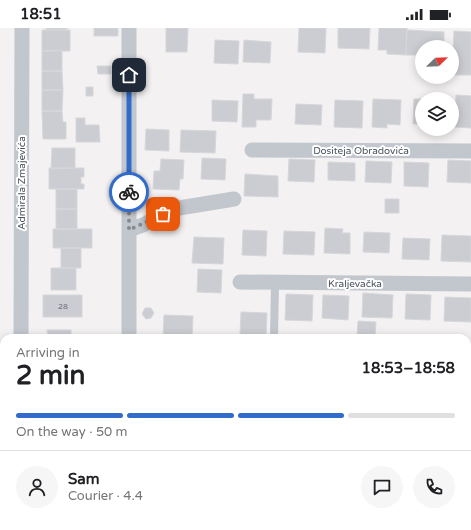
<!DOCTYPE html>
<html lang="en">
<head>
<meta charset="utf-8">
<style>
  body { margin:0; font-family:"Varela Round",sans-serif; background:#f6f6f6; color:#202124; height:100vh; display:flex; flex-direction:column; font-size:15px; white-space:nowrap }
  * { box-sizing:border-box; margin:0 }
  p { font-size:13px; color:#757577 }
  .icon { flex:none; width:22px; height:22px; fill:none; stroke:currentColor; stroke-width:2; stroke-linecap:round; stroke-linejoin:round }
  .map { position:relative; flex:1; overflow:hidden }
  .sheet { position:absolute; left:0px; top:306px; width:471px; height:196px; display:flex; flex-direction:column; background:#fff; border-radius:12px 12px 0 0; box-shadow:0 2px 10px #0003 }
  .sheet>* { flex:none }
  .needle { width:26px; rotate:67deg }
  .buttons { position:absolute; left:415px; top:12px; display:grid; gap:8px }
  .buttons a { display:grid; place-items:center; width:44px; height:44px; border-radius:50%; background:#fff; box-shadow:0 2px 10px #0003; font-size:20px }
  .pin { position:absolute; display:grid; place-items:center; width:34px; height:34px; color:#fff; margin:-17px; border-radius:8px; box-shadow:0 2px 6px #0006 }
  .courier { position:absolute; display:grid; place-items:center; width:40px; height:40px; margin:-20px; border:3px solid #316ccd; border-radius:50%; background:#fff; color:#222; box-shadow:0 1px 5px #0007 }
  .headline em { font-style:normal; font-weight:700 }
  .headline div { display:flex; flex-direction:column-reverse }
  .headline { display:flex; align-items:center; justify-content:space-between; height:68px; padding:0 16px }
  h1 { font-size:26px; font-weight:700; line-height:30px }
  .bar { display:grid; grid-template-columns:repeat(4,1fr); gap:6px 4px; align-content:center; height:48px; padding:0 16px }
  .bar i { height:5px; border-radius:3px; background:#e0e0e0 }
  .bar .current { background:#316ccd }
  .bar p { grid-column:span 4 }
  .line { display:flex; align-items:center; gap:10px; padding:0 16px; border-top:1px solid #e0e0e0 }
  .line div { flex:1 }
  .round { display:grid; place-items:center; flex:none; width:42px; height:42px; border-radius:21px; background:#f6f6f6 }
  .status { display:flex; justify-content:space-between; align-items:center; height:28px; padding:0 20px; background:#fff; direction:ltr }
  .status svg { height:11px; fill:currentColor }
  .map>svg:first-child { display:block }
</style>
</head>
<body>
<div class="status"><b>18:51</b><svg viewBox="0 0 49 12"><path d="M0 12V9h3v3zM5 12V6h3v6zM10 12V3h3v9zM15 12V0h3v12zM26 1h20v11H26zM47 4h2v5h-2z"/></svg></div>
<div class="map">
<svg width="471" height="502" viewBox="0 0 471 502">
  <rect width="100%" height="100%" fill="#f3f1f1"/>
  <!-- education -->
  <path fill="#e4e2e2" d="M0,406H4V498H122V502H0Z
    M467,456H471V502H242L238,498H467Z"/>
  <!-- green -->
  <path fill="#c5ead6" d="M40,498H90V502H40Z"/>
  <!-- building -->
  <path fill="#cbcdd2" stroke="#d5d7db" d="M46,0H67V2H46Z
    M94,0H118V8H94Z
    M166,0H188L187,24H166Z
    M299,0H326L325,25L298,24Z
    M338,0H370L369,21L338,20Z
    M379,0H407L406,27L387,26V22H378Z
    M42,2H70V23H42Z
    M407,2L444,4V18L422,19V27H406Z
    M454,3L471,4V47H452Z
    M215,12L239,13L238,36L214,35Z
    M244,12L271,14L270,35L243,34Z
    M62,22V43H42V23Z
    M97,38H111V46H98Z
    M42,43H62L63,62H42Z
    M86,59H93V68H86Z
    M42,62H63L62,83H42Z
    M243,66H254V71H272L271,92H256V99H242Z
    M456,67L471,68V100L455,99Z
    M373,71L401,72L400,97L387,96V100L372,99Z
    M414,71H422V96H413Z
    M212,72L238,73L237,94L212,93Z
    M335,72L363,73L362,100L334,99Z
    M296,76L322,77L321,97L295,96Z
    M42,83H62L63,94H66V111H43Z
    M76,90H85V97H99L100,114H76Z
    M146,101L169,102V123L145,122Z
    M181,102L216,103L215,125L180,124Z
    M52,120H75V140L51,141Z
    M202,130L226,131L225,152L201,151Z
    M161,131L184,132L183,151H180L179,162L153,161L154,143H160Z
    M289,131L315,132L314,154L288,153Z
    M448,132L471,133V155L447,154Z
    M366,133L392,134L391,155L365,154Z
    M328,134L355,135V153L328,152Z
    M404,134L429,135L428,159L404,158Z
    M49,140H84V149H81V156H84V161H49Z
    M245,146L278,148V169L244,168Z
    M56,161H77V181H56Z
    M385,171H399V185H385Z
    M56,181H77V201H56Z
    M325,200L343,201L342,205H350V226L324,225Z
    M53,201H92V220H53Z
    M243,202L267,203L266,228L242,227Z
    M284,203L315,204L314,227L283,226Z
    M364,204L390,205L389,225L363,224Z
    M442,207L471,208V234L441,233Z
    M194,209L224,210L223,236L192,235Z
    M403,210L430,211L429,232L402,231Z
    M61,220H81V240H61Z
    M51,240H76V262H51Z
    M198,241L222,242L221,265L197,264Z
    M363,265L393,267L392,290L362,289Z
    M286,266L313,267L312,293L285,292Z
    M406,266L431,267L430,292L405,291Z
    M43,267H82V289H43Z
    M323,267L349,268L348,292L322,290Z
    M445,269L471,270V294L444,293Z
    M145,280H151L154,285L151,290L146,291L142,286Z
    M241,284L267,285L266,308L240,307Z
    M164,287L193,288L192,310H163Z
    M358,293L376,294L375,310H357Z
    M47,302H71V310H48Z
    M0,457H4V498H11V502H0Z
    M150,498H183V502H150Z"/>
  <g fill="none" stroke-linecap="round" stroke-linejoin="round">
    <!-- lane -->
    <path stroke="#c1c7cd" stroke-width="8" d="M274,310L275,255"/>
    <!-- street -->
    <path stroke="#c1c7cd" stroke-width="15" d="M129,0V310
      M252,122L471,123
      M129,202L143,197L173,181L234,171
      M240,254L471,256
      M21,310L22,0
      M0,393H4
      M467,394H471
      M131,502V498"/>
  </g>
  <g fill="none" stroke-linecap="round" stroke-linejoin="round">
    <!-- done -->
    <path stroke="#868a90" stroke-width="4" stroke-dasharray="0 7.2" d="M129,164V202L163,186"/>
    <!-- route -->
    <path stroke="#316ccd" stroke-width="5" d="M129,47V164"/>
  </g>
  <g text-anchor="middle" stroke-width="4" stroke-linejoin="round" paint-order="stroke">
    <!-- number labels -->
    <g font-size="8" fill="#6b727a">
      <text x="63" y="281">28</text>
    </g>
    <!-- street labels -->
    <g font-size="10" fill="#4b535c" stroke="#fff">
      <text x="361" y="126">Dositeja Obradovića</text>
      <text transform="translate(21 155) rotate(-90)" y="4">Admirala Zmajevića</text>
      <text x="355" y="259">Kraljevačka</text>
    </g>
  </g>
</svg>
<div class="buttons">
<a><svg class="needle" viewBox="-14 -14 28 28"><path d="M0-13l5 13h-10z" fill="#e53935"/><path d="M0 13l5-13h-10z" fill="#757577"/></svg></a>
<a><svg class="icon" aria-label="layers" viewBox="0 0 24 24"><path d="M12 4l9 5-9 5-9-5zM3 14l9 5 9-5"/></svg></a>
</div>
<div class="pin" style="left:163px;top:186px;background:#ea580c"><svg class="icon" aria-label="bag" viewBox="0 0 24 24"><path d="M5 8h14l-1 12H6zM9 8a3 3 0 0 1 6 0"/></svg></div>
<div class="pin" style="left:129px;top:47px;background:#1f2937"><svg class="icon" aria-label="home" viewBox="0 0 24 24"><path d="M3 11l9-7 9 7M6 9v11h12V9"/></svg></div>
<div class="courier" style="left:129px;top:164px"><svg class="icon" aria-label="bike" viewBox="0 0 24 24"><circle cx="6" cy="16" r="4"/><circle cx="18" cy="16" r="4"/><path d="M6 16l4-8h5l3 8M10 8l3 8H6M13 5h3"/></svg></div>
<section class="sheet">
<div class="headline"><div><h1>2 min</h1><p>Arriving in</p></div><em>18:53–18:58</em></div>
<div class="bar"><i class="current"></i><i class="current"></i><i class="current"></i><i></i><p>On the way · 50 m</p></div>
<div class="line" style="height:72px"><a class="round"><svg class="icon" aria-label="person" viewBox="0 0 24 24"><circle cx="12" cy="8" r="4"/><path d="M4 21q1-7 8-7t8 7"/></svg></a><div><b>Sam</b><p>Courier · 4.4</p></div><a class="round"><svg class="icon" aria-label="chat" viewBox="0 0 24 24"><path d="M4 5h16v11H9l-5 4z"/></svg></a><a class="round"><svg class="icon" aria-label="phone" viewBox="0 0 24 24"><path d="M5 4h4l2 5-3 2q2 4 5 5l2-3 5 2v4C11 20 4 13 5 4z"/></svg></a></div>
</section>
</div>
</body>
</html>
